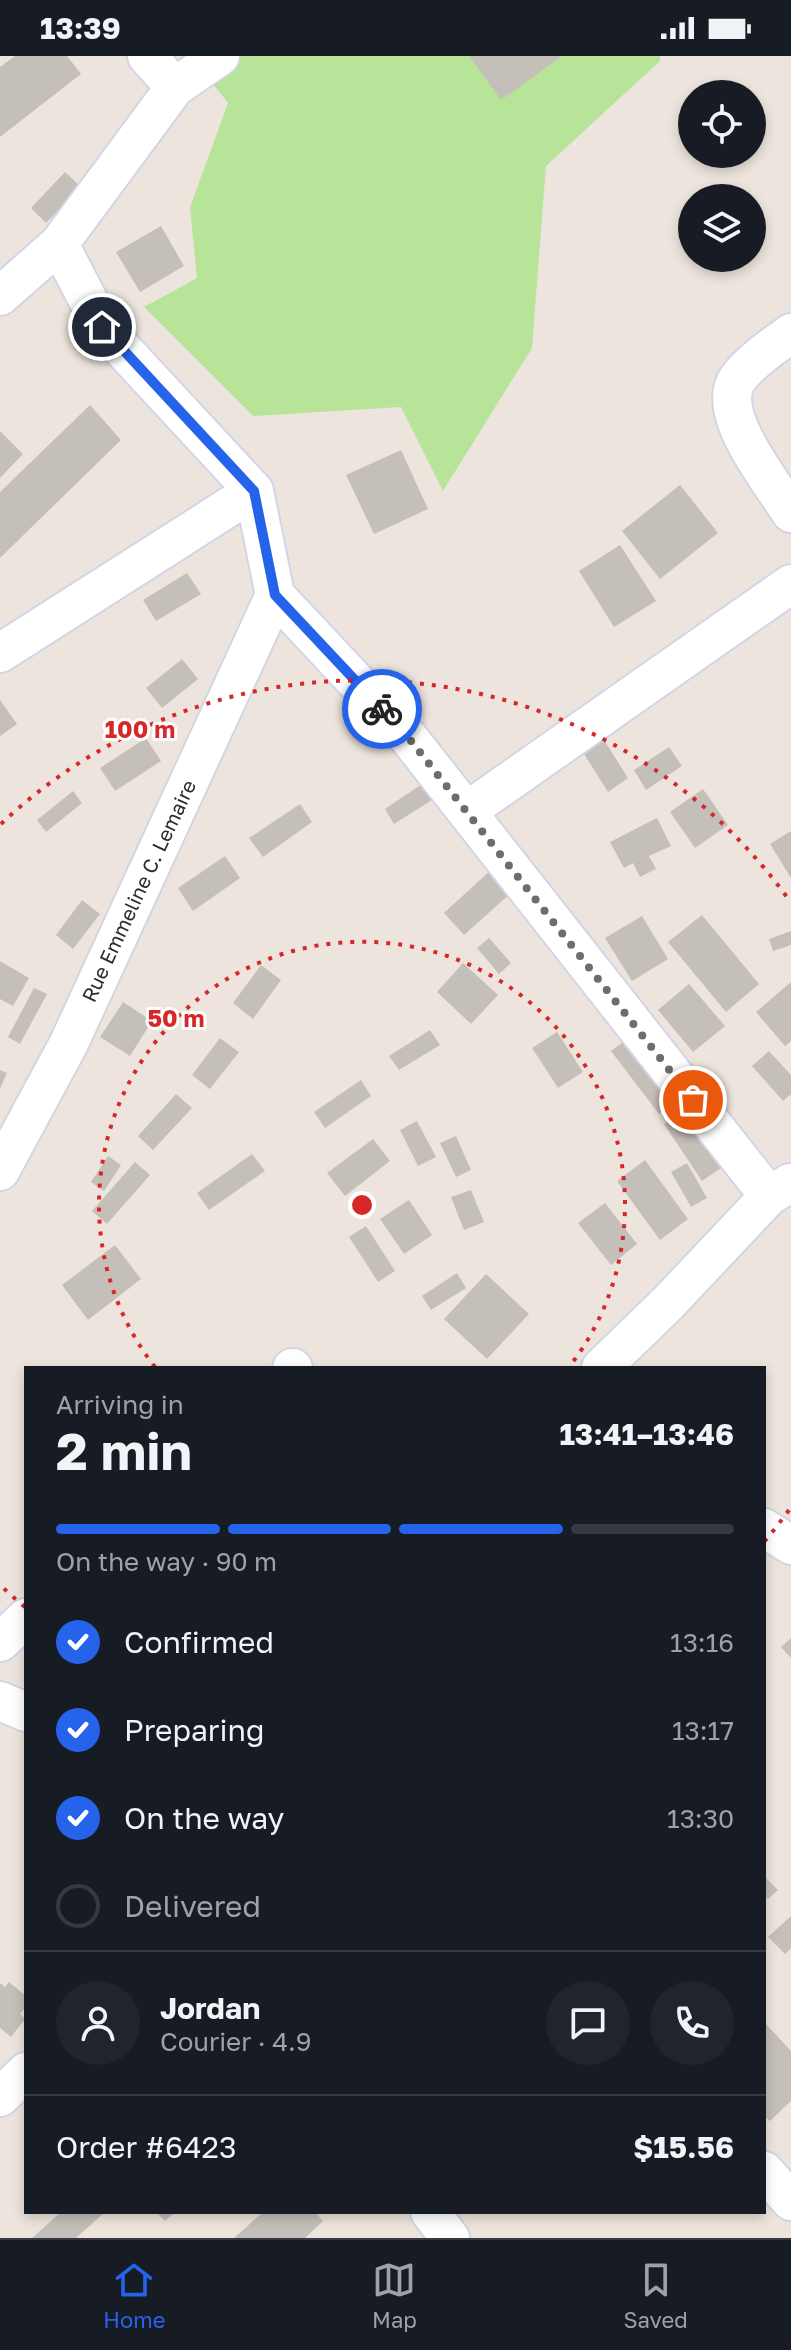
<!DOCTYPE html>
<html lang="en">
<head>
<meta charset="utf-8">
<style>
  body { margin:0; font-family:"Golos Text",sans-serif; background:#20242c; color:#f1f3f6; height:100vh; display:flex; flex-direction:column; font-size:30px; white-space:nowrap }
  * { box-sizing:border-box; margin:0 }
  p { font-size:26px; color:#9ea1a6 }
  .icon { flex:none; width:44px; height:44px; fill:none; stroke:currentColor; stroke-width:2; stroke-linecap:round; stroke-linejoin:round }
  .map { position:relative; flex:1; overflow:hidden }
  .side { position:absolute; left:24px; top:1310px; width:742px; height:848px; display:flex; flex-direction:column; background:#171b24; border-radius:0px; box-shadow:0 4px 12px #0003 }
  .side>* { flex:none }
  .controls { position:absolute; left:678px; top:24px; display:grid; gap:16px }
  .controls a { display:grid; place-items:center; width:88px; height:88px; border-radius:50%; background:#171b24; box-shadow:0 4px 12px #0003; font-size:40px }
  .pin { position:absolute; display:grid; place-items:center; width:68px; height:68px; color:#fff; margin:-34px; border:4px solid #fff; border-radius:50%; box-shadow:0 2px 8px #0007 }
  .courier { position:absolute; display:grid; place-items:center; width:80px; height:80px; margin:-40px; border:6px solid #2563eb; border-radius:50%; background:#fff; color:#222; box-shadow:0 2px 10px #0007 }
  .headline em { font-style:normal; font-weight:700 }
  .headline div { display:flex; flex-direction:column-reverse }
  .headline { display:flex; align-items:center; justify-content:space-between; height:136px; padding:0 32px }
  h1 { font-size:52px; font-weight:700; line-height:60px }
  .bar { display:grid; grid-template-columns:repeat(4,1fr); gap:12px 8px; align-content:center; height:96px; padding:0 32px }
  .bar i { height:10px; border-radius:6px; background:#363941 }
  .bar .current { background:#2563eb }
  .bar p { grid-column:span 4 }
  .line { display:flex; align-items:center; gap:20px; padding:0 32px; border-top:2px solid #363941 }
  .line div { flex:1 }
  .round { display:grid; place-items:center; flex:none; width:84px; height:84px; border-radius:42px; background:#20242c }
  ol { padding:0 32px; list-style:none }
  li { display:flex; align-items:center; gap:24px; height:88px }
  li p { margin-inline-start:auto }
  li .icon { padding:8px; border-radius:50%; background:#2563eb; color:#fff; stroke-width:4 }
  li:last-child { color:#9ea1a6 }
  li i { width:44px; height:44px; border:4px solid #363941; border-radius:50% }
  .status { display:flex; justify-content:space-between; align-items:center; height:56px; padding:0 40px; background:#171b24; direction:ltr }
  .status svg { height:22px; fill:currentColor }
  .dock { display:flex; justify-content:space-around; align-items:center; height:112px; border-top:2px solid #363941; background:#171b24; font-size:22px; color:#9ea1a6 }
  .dock a { display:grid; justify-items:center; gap:4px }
  .dock .current { color:#2563eb }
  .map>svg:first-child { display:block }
</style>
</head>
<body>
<div class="status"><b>13:39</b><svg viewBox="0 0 49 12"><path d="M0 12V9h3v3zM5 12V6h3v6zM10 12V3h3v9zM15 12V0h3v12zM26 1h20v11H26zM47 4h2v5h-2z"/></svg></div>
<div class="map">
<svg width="791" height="2182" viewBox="0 0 791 2182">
  <rect width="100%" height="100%" fill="#ede5dd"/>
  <!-- green -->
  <path fill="#b7e498" d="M191,0H660V5L546,110L532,292L443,435L401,351L253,360L144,251L197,222L190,151L228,47Z"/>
  <!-- building -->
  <path fill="#c5bfb9" d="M15,0H67L81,18L0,81V11Z
    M469,0H562L501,44Z
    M65,116L81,131L46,167L31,152Z
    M161,170L184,210L140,236L116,196Z
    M90,349L121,384L0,502V436Z
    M0,375L23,398L0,422Z
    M401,394L428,453L374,478L346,419Z
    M680,429L718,477L660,523L622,475Z
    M620,489L656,545L614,571L579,515Z
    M187,517L201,538L156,565L143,544Z
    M182,603L198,623L162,652L146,632Z
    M0,644L17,668L0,680Z
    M146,682L161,705L115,735L100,712Z
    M604,684L628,722L608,736L584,698Z
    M669,691L682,710L646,734L634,714Z
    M422,728L432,744L394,768L385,753Z
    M703,733L728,769L695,792L670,756Z
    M73,735L82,747L46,776L37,764Z
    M300,748L312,766L263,801L249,782Z
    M657,762L671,790L649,800L656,813L640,821L633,807L624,812L610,786Z
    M791,775V822L770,788Z
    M225,800L240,822L193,855L178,832Z
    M491,814L512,836L464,879L444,857Z
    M82,844L100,858L73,893L56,879Z
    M702,859L759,928L726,956L668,886Z
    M642,860L668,903L632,925L605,882Z
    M791,875V889L773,895L769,883Z
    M489,882L511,907L499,918L477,892Z
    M0,905L29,922L13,950L0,943Z
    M463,907L498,939L471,968L437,936Z
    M261,909L281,924L253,963L233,947Z
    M791,926V985L785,990L756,956Z
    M689,928L725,970L693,996L658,954Z
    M34,932L47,938L20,988L8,981Z
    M123,946L152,965L130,1000L100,981Z
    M430,974L440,989L399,1014L389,1000Z
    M557,976L583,1016L558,1032L532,992Z
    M634,978L682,1041L659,1058L611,995Z
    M220,982L239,996L210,1033L192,1019Z
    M769,995L791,1019V1038L783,1045L752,1010Z
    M0,1014L7,1017L0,1033Z
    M361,1024L371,1040L325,1072L314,1056Z
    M176,1038L192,1052L153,1094L138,1080Z
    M686,1054L724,1110L702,1125L664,1068Z
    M417,1065L436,1101L418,1110L400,1074Z
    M456,1080L471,1114L456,1121L440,1087Z
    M373,1083L390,1105L345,1140L327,1117Z
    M252,1098L265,1115L209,1154L197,1137Z
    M108,1100L121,1109L104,1135L91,1126Z
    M645,1104L688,1163L660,1184L617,1125Z
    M135,1106L150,1119L107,1168L92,1155Z
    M687,1107L707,1142L691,1151L671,1116Z
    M471,1134L484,1166L464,1174L451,1141Z
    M409,1144L432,1179L404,1198L380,1163Z
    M605,1147L637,1188L611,1209L578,1167Z
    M366,1170L395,1215L378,1226L349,1181Z
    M115,1189L141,1223L88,1264L62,1229Z
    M457,1217L466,1232L431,1254L422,1240Z
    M486,1218L529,1258L487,1303L444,1263Z
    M791,1582V1602L781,1591Z
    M764,1820L778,1834L768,1843L764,1839Z
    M791,1860V1892L785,1898L768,1881Z
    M9,1926L26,1940V1951L20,1958L25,1963L11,1981L0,1972V1927L5,1931Z
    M766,1968L791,1995V2045L770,2065L764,2060Z
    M61,2156H105L76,2182H32Z
    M156,2156H175L165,2165Z
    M263,2156H315L323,2165L305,2182H234Z"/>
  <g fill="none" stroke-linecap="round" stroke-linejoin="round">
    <defs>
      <path id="minor" d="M147,0L175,31
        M0,240L59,188L175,31L220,0
        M791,277C774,290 752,304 739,321C712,355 772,426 791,457
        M275,539L408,681L769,1140
        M0,597L254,435
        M467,755L791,528
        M0,1115L69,987L275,539L254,435L102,271L59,188
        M292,1312H293
        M601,1312L668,1247L769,1140L790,1127
        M764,1472L791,1489
        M0,1586L26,1562
        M0,1645L26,1656
        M0,2041L26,2016
        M764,2115L791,2145
        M430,2156L450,2182"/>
    </defs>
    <!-- minor casing -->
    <use href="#minor" stroke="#d2d6e4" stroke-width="42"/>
    <!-- minor -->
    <use href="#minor" stroke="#fff" stroke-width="38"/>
  </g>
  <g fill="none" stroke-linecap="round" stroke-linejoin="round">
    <!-- done -->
    <path stroke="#6f6c69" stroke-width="8" stroke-dasharray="0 14.4" d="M382,653L408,681L693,1044"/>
    <!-- route -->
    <path stroke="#2563eb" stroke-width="10" d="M102,271L254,435L275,539L382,653"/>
  </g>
  <!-- distance rings -->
  <g fill="none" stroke="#d62828" stroke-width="4" stroke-dasharray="4 8">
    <path d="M155 1311A263 263 0 1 1 569 1311"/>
    <path d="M789 1454A525 525 0 0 1 764 1486M25 1551A525 525 0 0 1 1 1530M1 768A525 525 0 0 1 789 844"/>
  </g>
  <g text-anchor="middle" stroke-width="6" stroke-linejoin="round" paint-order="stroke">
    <!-- street labels -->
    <g font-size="20" fill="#2b2b2b" stroke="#fff">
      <text transform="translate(139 835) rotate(-65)" y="7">Rue Emmeline C. Lemaire</text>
    </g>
  </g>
  <circle cx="362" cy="1149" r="12" fill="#d62828" stroke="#fff" stroke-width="4"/>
  <g font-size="24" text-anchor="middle" font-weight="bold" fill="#d62828" stroke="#fff" stroke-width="6" stroke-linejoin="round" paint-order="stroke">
    <text x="140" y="682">100 m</text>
    <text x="176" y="971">50 m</text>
  </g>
</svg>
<div class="controls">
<a><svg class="icon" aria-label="locate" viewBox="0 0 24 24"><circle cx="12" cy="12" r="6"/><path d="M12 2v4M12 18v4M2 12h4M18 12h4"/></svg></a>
<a><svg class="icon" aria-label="layers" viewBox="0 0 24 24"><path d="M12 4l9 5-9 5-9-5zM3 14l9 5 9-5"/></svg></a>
</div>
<div class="pin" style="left:693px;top:1044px;background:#ea580c"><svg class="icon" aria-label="bag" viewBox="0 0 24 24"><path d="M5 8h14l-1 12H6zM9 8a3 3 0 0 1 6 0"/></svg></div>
<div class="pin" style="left:102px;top:271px;background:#1f2937"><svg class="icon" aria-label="home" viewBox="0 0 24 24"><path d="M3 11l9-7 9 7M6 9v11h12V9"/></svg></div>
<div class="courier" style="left:382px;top:653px"><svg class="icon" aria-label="bike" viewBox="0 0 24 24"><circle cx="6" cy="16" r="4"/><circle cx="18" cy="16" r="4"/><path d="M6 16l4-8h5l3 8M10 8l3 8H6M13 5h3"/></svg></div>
<section class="side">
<div class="headline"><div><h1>2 min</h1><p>Arriving in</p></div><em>13:41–13:46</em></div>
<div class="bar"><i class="current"></i><i class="current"></i><i class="current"></i><i></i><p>On the way · 90 m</p></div>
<ol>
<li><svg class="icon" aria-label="check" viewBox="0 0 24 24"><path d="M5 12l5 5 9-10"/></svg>Confirmed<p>13:16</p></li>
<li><svg class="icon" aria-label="check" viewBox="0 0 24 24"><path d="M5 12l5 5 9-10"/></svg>Preparing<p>13:17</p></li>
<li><svg class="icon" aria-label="check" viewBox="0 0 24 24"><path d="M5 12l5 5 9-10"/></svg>On the way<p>13:30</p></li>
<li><i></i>Delivered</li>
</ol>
<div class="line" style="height:144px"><a class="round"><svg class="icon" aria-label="person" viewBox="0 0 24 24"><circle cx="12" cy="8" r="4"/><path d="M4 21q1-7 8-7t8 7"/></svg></a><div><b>Jordan</b><p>Courier · 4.9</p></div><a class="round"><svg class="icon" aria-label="chat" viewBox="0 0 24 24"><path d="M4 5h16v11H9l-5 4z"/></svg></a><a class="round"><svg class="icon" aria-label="phone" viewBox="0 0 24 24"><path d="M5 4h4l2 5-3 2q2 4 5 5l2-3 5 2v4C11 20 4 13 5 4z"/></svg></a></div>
<div class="line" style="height:104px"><div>Order #6423</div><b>$15.56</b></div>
</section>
</div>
<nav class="dock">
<a class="current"><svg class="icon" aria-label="home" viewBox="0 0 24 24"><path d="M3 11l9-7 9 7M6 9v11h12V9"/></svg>Home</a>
<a><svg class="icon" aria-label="map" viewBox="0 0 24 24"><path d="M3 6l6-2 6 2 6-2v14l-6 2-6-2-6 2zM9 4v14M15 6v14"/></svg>Map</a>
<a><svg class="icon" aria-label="saved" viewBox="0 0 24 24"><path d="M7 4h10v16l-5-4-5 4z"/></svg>Saved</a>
</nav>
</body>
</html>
